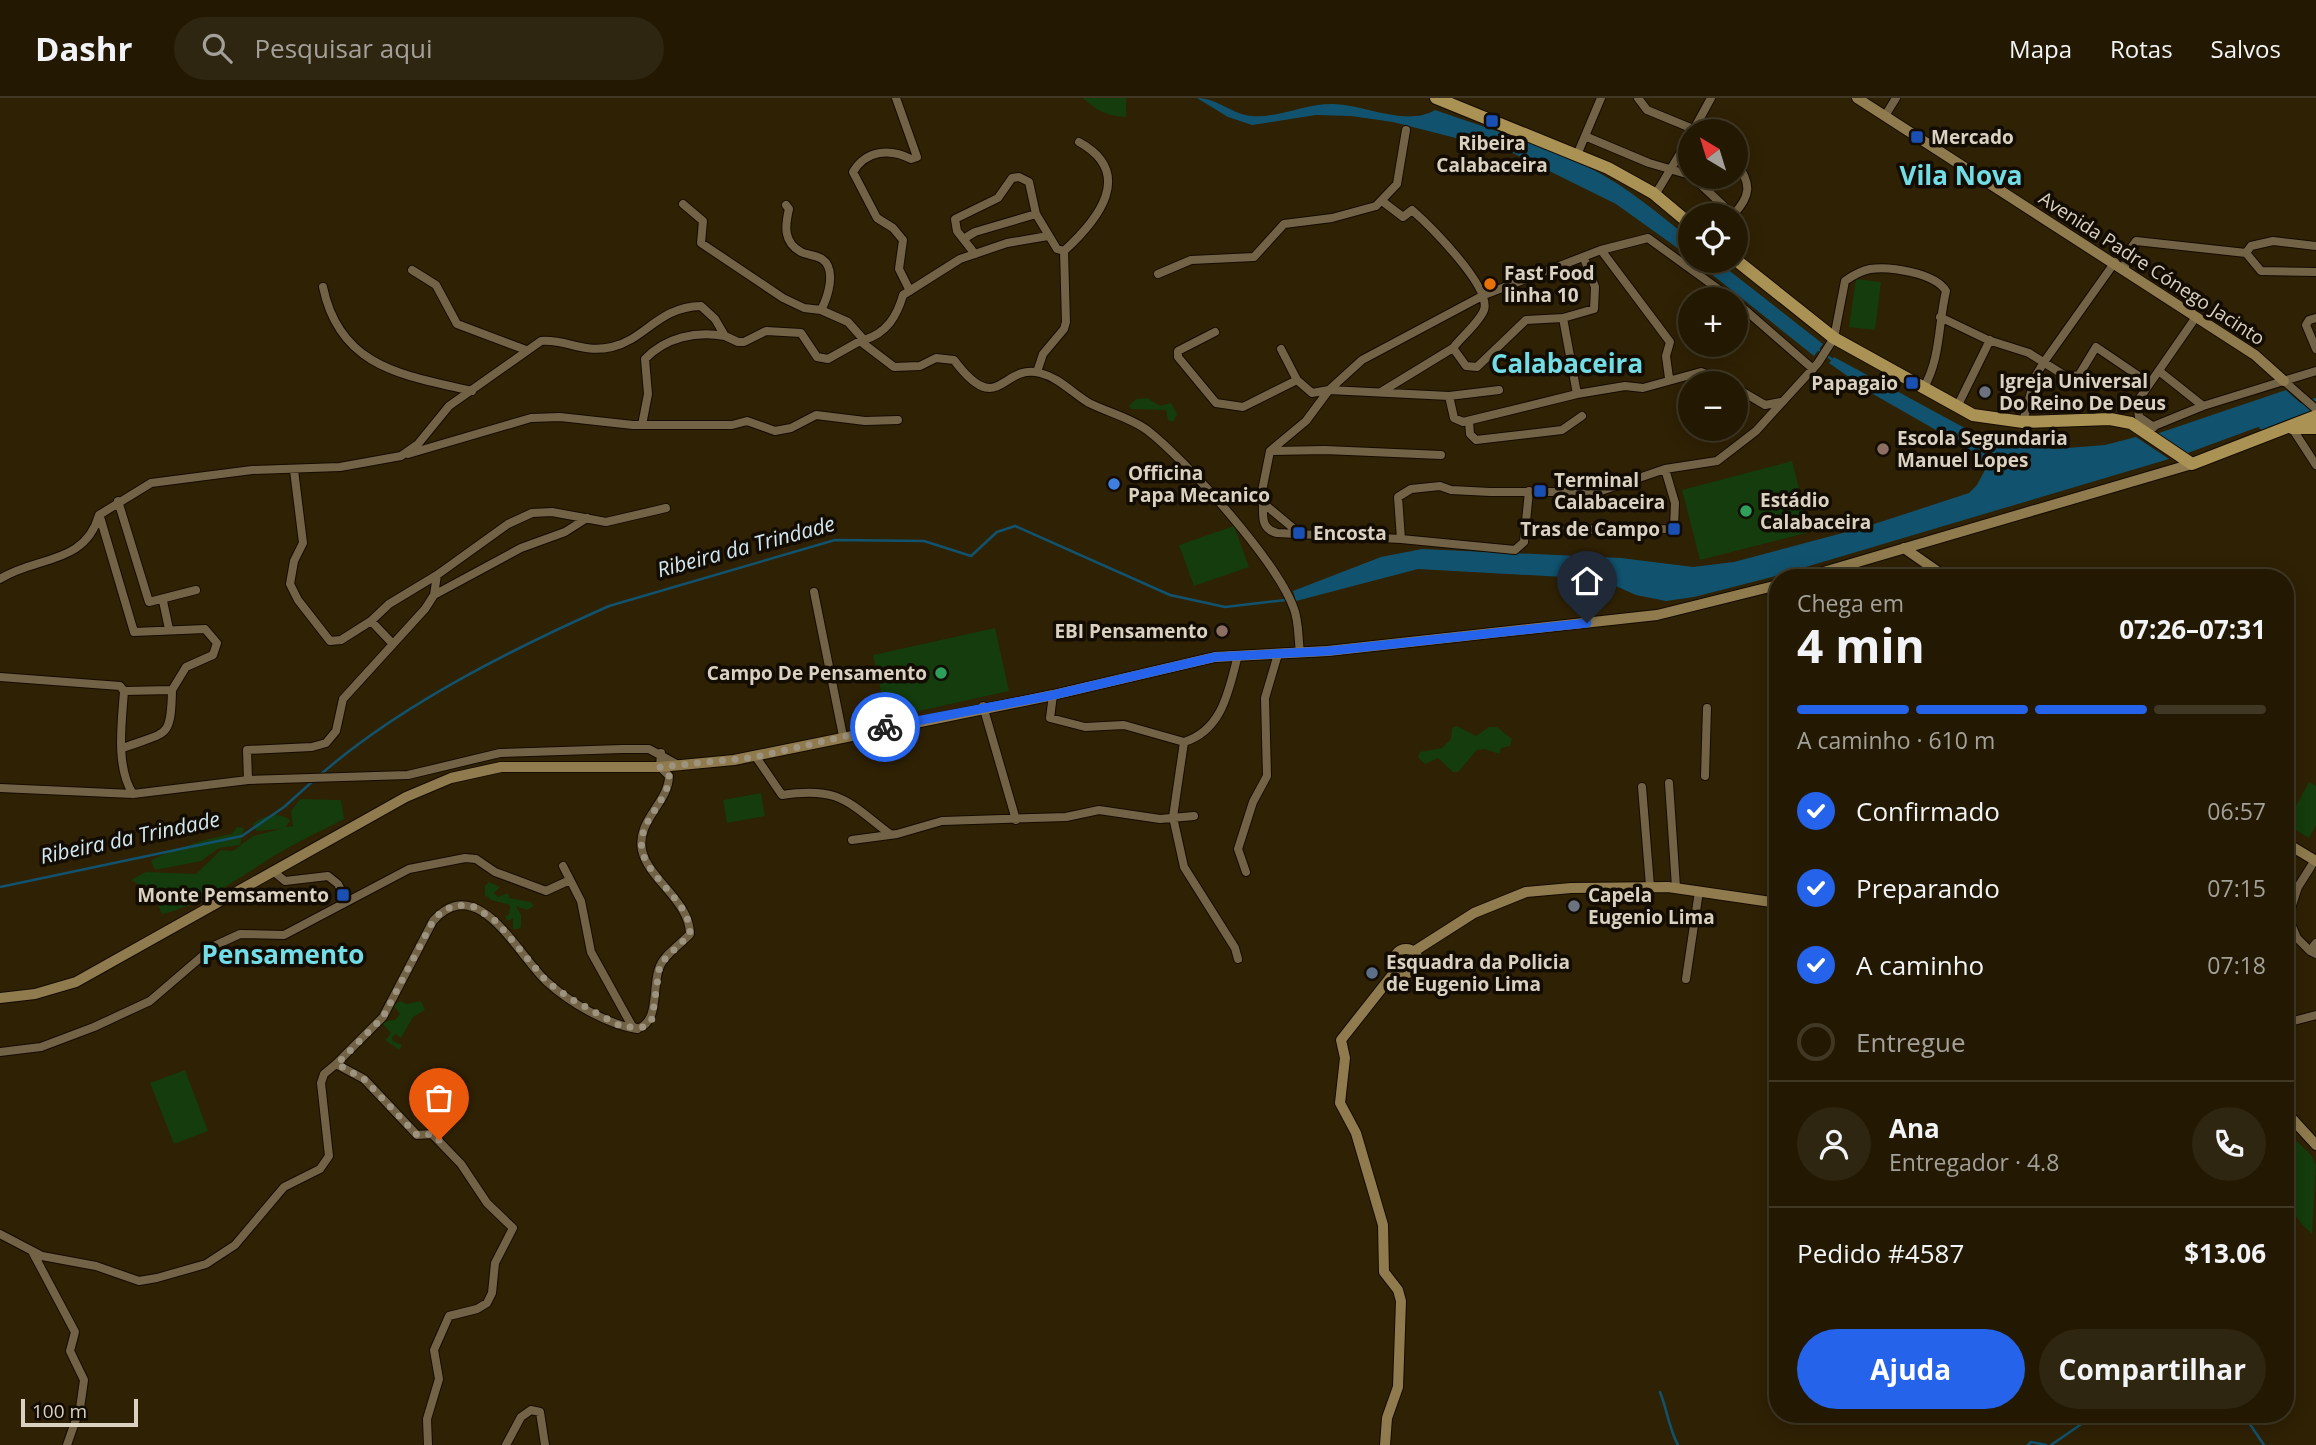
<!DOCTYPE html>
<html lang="pt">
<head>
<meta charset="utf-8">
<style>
  body { margin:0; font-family:"Open Sans",sans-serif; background:#2f2612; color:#f1f3f6; height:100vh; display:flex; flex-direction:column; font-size:26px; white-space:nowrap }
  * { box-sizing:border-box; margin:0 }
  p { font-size:23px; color:#a3a09a }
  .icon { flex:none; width:38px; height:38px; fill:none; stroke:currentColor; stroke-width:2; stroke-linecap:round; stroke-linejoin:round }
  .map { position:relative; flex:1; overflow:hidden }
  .drawer { position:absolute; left:1769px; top:471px; width:525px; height:854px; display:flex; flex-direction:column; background:#231903; border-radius:28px; box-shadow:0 4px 18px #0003,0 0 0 2px #403825 }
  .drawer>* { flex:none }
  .needle { width:46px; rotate:322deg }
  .buttons { position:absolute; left:1678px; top:21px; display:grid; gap:14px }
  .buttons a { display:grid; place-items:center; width:70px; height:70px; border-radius:50%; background:#231903; box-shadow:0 4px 18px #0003,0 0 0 2px #403825; font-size:35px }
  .scale { position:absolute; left:21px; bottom:18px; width:117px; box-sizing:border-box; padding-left:7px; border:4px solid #dad1c1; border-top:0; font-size:19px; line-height:24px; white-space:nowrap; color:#dad1c1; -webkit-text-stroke:5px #120c03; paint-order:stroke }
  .pin { position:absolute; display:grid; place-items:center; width:60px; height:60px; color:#fff; margin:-72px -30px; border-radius:50% 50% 50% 0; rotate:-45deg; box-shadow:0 0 7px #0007 }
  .pin .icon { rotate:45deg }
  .courier { position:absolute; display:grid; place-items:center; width:70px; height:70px; margin:-35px; border:5px solid #2563eb; border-radius:50%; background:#fff; color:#222; box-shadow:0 2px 9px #0007 }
  .headline em { font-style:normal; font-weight:700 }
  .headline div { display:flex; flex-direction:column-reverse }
  .headline { display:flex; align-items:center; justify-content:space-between; height:119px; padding:0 28px }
  h1 { font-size:46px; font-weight:700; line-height:52px }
  .bar { display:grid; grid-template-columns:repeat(4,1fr); gap:10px 7px; align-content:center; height:84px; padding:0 28px }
  .bar i { height:9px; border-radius:5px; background:#403825 }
  .bar .on { background:#2563eb }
  .bar p { grid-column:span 4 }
  .line { display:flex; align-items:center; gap:18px; padding:0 28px; border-top:2px solid #403825 }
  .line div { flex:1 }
  .round { display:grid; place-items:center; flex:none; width:74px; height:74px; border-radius:37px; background:#2f2612 }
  ol { padding:0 28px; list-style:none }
  li { display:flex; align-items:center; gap:21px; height:77px }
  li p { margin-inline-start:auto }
  li .icon { padding:7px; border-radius:50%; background:#2563eb; color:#fff; stroke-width:4 }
  li:last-child { color:#a3a09a }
  li i { width:38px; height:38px; border:4px solid #403825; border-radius:50% }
  .action { display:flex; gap:14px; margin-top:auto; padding:14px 28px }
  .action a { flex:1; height:80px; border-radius:42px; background:#2563eb; color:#fff; font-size:28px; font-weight:700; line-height:80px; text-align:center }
  .action a+a { background:#2f2612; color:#f1f3f6 }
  header { display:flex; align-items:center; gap:42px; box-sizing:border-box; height:98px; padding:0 35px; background:#231903; border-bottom:2px solid #403825 }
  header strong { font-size:33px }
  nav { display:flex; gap:38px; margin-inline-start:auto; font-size:24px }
  .search { width:490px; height:63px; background:#2f2612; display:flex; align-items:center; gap:18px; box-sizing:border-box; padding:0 24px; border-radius:38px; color:#a3a09a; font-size:26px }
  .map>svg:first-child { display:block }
</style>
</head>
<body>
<header>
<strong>Dashr</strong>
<div class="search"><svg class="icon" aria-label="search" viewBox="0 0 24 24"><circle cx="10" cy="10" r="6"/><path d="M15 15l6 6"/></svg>Pesquisar aqui</div>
<nav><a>Mapa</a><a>Rotas</a><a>Salvos</a></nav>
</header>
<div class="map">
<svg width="2316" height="1347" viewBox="0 0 2316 1347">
  <rect width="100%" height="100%" fill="#2f2104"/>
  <!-- green -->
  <path fill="#143c0c" d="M1083,0H1126V19C1108,18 1096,13 1083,0Z
    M1856,181L1881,184L1875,232L1849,229Z
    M1147,300L1160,308L1171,305L1177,316L1173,324L1168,322L1166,312L1131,311L1129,308L1136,301Z
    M1792,363L1810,434L1700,462L1682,392Z
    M1234,428L1249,469L1194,488L1179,447Z
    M995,530L1009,593L887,620L873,557Z
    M1457,628L1476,638L1489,629H1497L1512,641L1510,648L1501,650L1499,656L1485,651L1477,652L1458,674H1453L1438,660L1425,666L1418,659L1420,654L1442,650L1451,641L1452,630Z
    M2309,684L2316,688V727L2309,740L2286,726Z
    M761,695L765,718L727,725L723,702Z
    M300,701L341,702L344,721C317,735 288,748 263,765C231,785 200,807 162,816L153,795L131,782L146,774L196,776L221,752L233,753L253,738L281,731L256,733L253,726C264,717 279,713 290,722L286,729L293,728L291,713Z
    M237,729L244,730L240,747L219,750L201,763L155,772L151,763C164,754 214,738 232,736Z
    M489,784L500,789L494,795L498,799L508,795L509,800L531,804L534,808L527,812L516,808L521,817V829L518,831H513V820L507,823L505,818L509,817L510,807L491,802L485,797V788Z
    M401,903L406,906L421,903L425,912L413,919L401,940L396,936L392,939L393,943L402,947L399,952L385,942L391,935L381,924L395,922L400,916L393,907Z
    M185,972L208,1033L174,1046L150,985Z
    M2286,1033L2311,1057L2316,1067L2312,1136C2276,1104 2285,1077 2286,1033Z"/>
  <!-- water -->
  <path fill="#11536f" d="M1197,0C1218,0 1232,17 1253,18C1279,20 1307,5 1334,6C1366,7 1406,29 1435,12C1486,30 1540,46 1588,69C1626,88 1658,115 1690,141V159L1616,106L1511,54L1393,24L1351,18L1316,17L1252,27L1228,19Z
    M1695,163H1717L1823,246L1814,258Z
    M1834,259L1974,335L2019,348L2055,351L2105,347L2136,339L2169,361L1772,479L1694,499L1666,503L1636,497L1600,481L1418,471L1296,503L1293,493L1381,459L1422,451L1621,460L1693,469L1734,464L1865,429L1969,395L1977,387L1985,372L1976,355L1873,296L1829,265Z
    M2286,292L2307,311L2185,356L2156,336Z"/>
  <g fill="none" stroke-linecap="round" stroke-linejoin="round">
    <!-- stream -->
    <path stroke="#11536f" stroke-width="2.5" d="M1816,250L1834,263
      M320,677C400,607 512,551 609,508L835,442L924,443L971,458L997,434L1015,428L1170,497L1225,509L1286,502
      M0,789L242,738L284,709L313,683
      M1660,1294C1667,1311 1669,1331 1678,1347
      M2247,1316V1322L2264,1347
      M2028,1347L2031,1344L2046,1347
      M2051,1347L2083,1325L2088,1316"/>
    <!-- river -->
    <path stroke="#11536f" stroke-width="14" d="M2265,326L2316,307"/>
    <defs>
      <path id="street" d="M896,0L917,59L911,61C890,50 866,52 853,74L877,120L893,130L903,142L899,171L910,193
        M1638,0L1647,12L1698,33
        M1885,18L1896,0
        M1693,33L1711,0
        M1587,39L1649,65L1690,77
        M1577,57L1601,0
        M1693,79L1733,117C1751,98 1752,86 1736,64
        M1655,97L1690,39
        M1382,103L1403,119L1412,112C1429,127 1492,189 1484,212C1479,225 1461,239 1453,250
        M683,106L703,123L701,145L783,200L804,210L821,212
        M786,107L789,111C785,128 783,144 801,154C807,157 816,157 822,161C837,171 828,199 821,212L848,224L864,242C887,235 897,218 903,197L960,161L1007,145L1048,138
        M1736,124V133
        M965,140L975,134L1036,116
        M1601,152L1670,244L1666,258L1669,280
        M2246,155L2251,148L2273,143L2316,148
        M975,156L957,133L955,121L998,100L1012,80L1019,79L1029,84L1036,116L1057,151L1064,153C1099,121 1135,75 1079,44
        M2125,171L2126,157L2136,143L2246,155L2261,173L2316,174
        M412,172L436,187L457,226L526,252
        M1158,176L1191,162L1254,159L1284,126L1332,120L1376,108L1397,86L1406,32
        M323,189C340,270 403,277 472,293
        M1736,204L1813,271
        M1940,219L1988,242L2029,255L2067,279L2079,277L2096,249L2149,285
        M1563,220L1577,296
        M2316,220L2309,222L2306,227L2316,251
        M1215,234L1178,253V259L1216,305L1243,309L1297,282
        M1281,251L1297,282L1312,295L1329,292L1449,298L1454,320L1463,324L1577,296L1625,288L1643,290L1701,274L1728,285
        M2159,273L2203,308
        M1037,274L1043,256L1064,231L1066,224L1064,153
        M2284,283L2316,311
        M1736,290L1765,307L1781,304
        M1381,294L1453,250L1466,268L1477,269L1526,222L1563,220L1594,211L1595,189L1584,160
        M1449,298L1499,292
        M1957,309L1990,242
        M1469,324L1470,336L1476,342L1562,332L1582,318
        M2023,324L2035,279L2044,264L2115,164
        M642,327L648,296L645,261C666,239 696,233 725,238
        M2154,329L2139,319L2137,304L2196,219
        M2292,330L2316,367
        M2144,332L2203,308L2316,273
        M1273,353L1325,352L1441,357
        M408,356L531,320L560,319L633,327H732L747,323L775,333L791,330L816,317L865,323L898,322
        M294,372L303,445L294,463L290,486L298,502L330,543L341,542L371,523L392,545
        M1529,393L1524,444L1515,452L1401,441L1277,435C1261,431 1263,419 1263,405L1260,403L1270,353L1306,323L1329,292L1362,262L1484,197L1601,152L1648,140L1732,201
        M118,403L149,504L196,492
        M1263,405L1299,435
        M100,419L134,534L205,531L217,545L213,557L186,569L172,592
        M1526,432L1674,431L1675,405L1665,371
        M1401,441L1398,399L1411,391L1440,388L1451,392L1490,394H1598L1665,371L1717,363L1756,333L1818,265L1834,240L1845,183C1852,178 1860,173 1870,171C1890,168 1935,175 1946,193C1938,226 1941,261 1923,291
        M0,481C36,458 85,467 99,417L151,385L252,372L340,369L401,358L418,346L449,308L541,243C568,241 582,256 612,249C646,241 658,209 701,208L715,221L725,238L738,244H744L766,233L801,235L817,259L828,261L860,243L894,269L920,268L936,260L954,262C999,322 1001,265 1040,275C1060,280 1072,295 1089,305C1107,314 1131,320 1147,332C1187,363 1278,465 1294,511C1299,524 1298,540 1300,554
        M814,494L843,638
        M434,497L521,450L565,434L587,420
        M163,503L169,531
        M371,523L389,506L437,477
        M1238,557C1229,591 1223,632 1184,644L1173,719L1184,769L1235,850L1238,861
        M0,579L120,588L124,593C122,624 115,668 133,696
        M1053,597L1050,620L1085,629L1124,627L1184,644
        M983,608L1016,722
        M123,650C167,633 171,642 172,592L124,593
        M756,659L782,697C839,688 848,704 890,736
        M1705,678L1707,610
        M248,682L247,652L312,649L326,645L336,633L343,601L425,511L434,497L437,477L508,426L532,415L552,414L606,424L666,410
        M1669,685L1676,789
        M1642,689L1650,788
        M0,690L133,696L248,682L408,677L500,655L622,651H649L680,668
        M852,742L897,736L942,723L1066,719L1099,712L1160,721L1194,718
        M563,768L581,803L591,854L632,928L637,931C661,924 651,887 660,868C665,856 681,846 690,836C690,803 648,781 642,752C636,723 669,704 669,678L660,669L661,655
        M273,773L285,783L328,778L338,786L346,802
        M1246,774L1238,751L1253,704L1267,678L1265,600L1278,556
        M2316,845L2310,853L2316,856
        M2310,853L2297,840L2288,819L2298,789L2315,762
        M1686,881L1699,793
        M2286,925L2316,917
        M0,954L41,949L94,929L150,903L214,848L240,836L284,837L409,771L465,760L476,761L495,774L546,793L570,782
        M0,1136L42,1158L96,1168L139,1183L157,1180L206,1166L235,1147L284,1089L320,1071L329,1058L321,985L324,976L336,966
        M33,1155L75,1234L70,1253L84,1282L80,1310L67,1347
        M428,1347L427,1321L439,1281L434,1252L449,1218L477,1211L487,1205L492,1195L495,1165L513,1130L487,1105L461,1066L432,1036L417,1037L364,981L336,966L383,919L433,823C478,773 517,856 546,883C569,904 606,926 637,931
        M506,1347L521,1319L531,1312L540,1314L545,1347"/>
      <path id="secondary" d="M1857,0L2255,257L2284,283
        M1904,450L1947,480
        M1803,480L2192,366
        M2286,745L2316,763
        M1394 863a12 12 0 1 1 24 0a12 12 0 1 1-24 0Z
        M1413,854L1474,815L1526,794L1571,790L1668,789L1778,805
        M0,900L35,896L76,884L406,699L451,680L501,669H660L734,662L1053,597L1215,559L1328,553L1657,517L1778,487
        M2286,1014L2316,1047
        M1385,1347L1387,1320L1398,1289L1401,1203L1398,1192L1384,1174L1383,1127L1356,1035L1340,1005L1345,960L1341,942L1397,871"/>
      <path id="primary" d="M1436,0L1608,70L1653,95L1690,126
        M1736,162L1834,240L1973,317L2023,324L2110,321L2131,325L2192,366L2316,318
        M2292,330H2316"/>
    </defs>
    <!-- street casing -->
    <use href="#street" stroke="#150b00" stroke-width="10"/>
    <!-- secondary casing -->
    <use href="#secondary" stroke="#150b00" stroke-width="12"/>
    <!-- primary casing -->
    <use href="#primary" stroke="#150b00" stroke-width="14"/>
    <!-- street -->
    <use href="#street" stroke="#736346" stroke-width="8"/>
    <!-- secondary -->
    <use href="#secondary" stroke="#8f7b4d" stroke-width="10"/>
    <!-- primary -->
    <use href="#primary" stroke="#aa9254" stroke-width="12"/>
  </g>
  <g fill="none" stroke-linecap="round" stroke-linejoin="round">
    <!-- done -->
    <path stroke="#9e937f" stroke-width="7" stroke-dasharray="0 12.6" d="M439,1042L432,1036L417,1037L364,981L337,966L383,919L433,823L443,812L458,807L475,809L497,824L547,884L571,901L622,929H645L652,921L660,866L690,836C691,804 648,781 642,752C637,723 669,704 669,678L660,669L756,659L885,629"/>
    <!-- route -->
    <path stroke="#2563eb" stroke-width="9" d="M885,629L1053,597L1215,559L1328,553L1587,525"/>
  </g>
  <!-- markers -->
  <g fill="#1a4fb4" stroke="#120c03" stroke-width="2.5">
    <rect x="1485" y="16" width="14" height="14" rx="3.5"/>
    <rect x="1910" y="32" width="14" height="14" rx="3.5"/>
    <rect x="1905" y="278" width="14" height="14" rx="3.5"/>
    <rect x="1533" y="386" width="14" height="14" rx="3.5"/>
    <rect x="1667" y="424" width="14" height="14" rx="3.5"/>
    <rect x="1292" y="428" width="14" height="14" rx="3.5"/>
    <rect x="336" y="790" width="14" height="14" rx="3.5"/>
  </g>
  <circle fill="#e8710a" stroke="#120c03" stroke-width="2.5" cx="1490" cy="186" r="7"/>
  <g fill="#6b7280" stroke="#120c03" stroke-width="2.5">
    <circle cx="1985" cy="294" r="7"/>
    <circle cx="1574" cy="808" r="7"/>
  </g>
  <g fill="#8d6e63" stroke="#120c03" stroke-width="2.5">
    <circle cx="1883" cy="351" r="7"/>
    <circle cx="1222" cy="533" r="7"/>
  </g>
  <circle fill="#3f7fe0" stroke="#120c03" stroke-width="2.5" cx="1114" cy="386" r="7"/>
  <g fill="#2e9e5b" stroke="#120c03" stroke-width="2.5">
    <circle cx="1746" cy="413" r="7"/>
    <circle cx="941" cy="575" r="7"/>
  </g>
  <circle fill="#5c6f8a" stroke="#120c03" stroke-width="2.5" cx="1372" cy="875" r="7"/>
  <g text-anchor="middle" stroke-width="7" stroke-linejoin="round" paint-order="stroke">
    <!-- poi labels -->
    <g font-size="19" font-weight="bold" fill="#dad1c1" stroke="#120c03" text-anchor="start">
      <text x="1931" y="46">Mercado</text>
      <text x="1492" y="52" text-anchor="middle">Ribeira<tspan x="1492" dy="22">Calabaceira</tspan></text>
      <text x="1504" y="182">Fast Food<tspan x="1504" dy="22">linha 10</tspan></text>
      <text x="1999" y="290">Igreja Universal<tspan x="1999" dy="22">Do Reino De Deus</tspan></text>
      <text x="1898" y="292" text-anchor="end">Papagaio</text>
      <text x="1897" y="347">Escola Segundaria<tspan x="1897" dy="22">Manuel Lopes</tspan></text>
      <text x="1128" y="382">Officina<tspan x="1128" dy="22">Papa Mecanico</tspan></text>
      <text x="1554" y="389">Terminal<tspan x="1554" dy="22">Calabaceira</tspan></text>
      <text x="1760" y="409">Estádio<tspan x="1760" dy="22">Calabaceira</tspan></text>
      <text x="1660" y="438" text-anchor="end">Tras de Campo</text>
      <text x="1313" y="442">Encosta</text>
      <text x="1208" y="540" text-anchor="end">EBI Pensamento</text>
      <text x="927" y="582" text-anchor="end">Campo De Pensamento</text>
      <text x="329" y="804" text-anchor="end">Monte Pemsamento</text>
      <text x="1588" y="804">Capela<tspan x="1588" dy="22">Eugenio Lima</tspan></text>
      <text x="1386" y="871">Esquadra da Policia<tspan x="1386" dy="22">de Eugenio Lima</tspan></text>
    </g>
    <!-- street labels -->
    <g font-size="19" fill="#dad1c1" stroke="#120c03">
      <text transform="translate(2152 170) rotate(33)" y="7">Avenida Padre Cónego Jacinto</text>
    </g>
    <!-- water labels -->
    <g font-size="21" font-style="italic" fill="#d3e7f2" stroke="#120c03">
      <text transform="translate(746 449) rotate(-15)" y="7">Ribeira da Trindade</text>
      <text transform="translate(130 740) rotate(-12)" y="7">Ribeira da Trindade</text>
    </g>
    <!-- district labels -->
    <g font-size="26" font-weight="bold" fill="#72dde7" stroke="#120c03">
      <text x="1961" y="87">Vila Nova</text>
      <text x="1567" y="275">Calabaceira</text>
      <text x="283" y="866">Pensamento</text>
    </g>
  </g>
</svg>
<div class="buttons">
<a><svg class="needle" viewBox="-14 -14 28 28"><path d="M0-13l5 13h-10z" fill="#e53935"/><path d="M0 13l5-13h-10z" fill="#a3a09a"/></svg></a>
<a><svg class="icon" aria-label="locate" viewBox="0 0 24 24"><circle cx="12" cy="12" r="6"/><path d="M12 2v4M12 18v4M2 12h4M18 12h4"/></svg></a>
<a>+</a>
<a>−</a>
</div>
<div class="scale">100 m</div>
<div class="pin" style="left:439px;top:1042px;background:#ea580c"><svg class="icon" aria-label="bag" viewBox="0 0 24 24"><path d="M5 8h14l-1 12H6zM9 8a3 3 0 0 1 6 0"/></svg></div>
<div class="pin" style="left:1587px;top:525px;background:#1f2937"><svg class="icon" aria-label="home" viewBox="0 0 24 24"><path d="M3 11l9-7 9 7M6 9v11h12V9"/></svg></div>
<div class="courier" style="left:885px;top:629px"><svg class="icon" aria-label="bike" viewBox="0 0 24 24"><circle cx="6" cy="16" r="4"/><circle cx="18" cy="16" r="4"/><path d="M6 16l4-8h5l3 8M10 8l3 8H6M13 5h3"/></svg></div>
<section class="drawer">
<div class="headline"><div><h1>4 min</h1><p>Chega em</p></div><em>07:26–07:31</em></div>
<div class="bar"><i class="on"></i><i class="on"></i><i class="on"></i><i></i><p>A caminho · 610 m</p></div>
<ol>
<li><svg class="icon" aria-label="check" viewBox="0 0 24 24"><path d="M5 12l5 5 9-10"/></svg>Confirmado<p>06:57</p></li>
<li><svg class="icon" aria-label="check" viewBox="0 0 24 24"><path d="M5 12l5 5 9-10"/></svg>Preparando<p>07:15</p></li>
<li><svg class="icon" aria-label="check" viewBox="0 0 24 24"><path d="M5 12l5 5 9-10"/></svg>A caminho<p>07:18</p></li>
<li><i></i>Entregue</li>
</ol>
<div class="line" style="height:126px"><a class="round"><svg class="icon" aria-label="person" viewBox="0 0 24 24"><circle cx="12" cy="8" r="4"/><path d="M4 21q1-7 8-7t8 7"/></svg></a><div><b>Ana</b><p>Entregador · 4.8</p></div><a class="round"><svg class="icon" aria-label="phone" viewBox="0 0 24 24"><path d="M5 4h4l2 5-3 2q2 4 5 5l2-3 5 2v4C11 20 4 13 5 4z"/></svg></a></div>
<div class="line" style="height:91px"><div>Pedido #4587</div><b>$13.06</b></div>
<div class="action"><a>Ajuda</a><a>Compartilhar</a></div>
</section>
</div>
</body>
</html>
